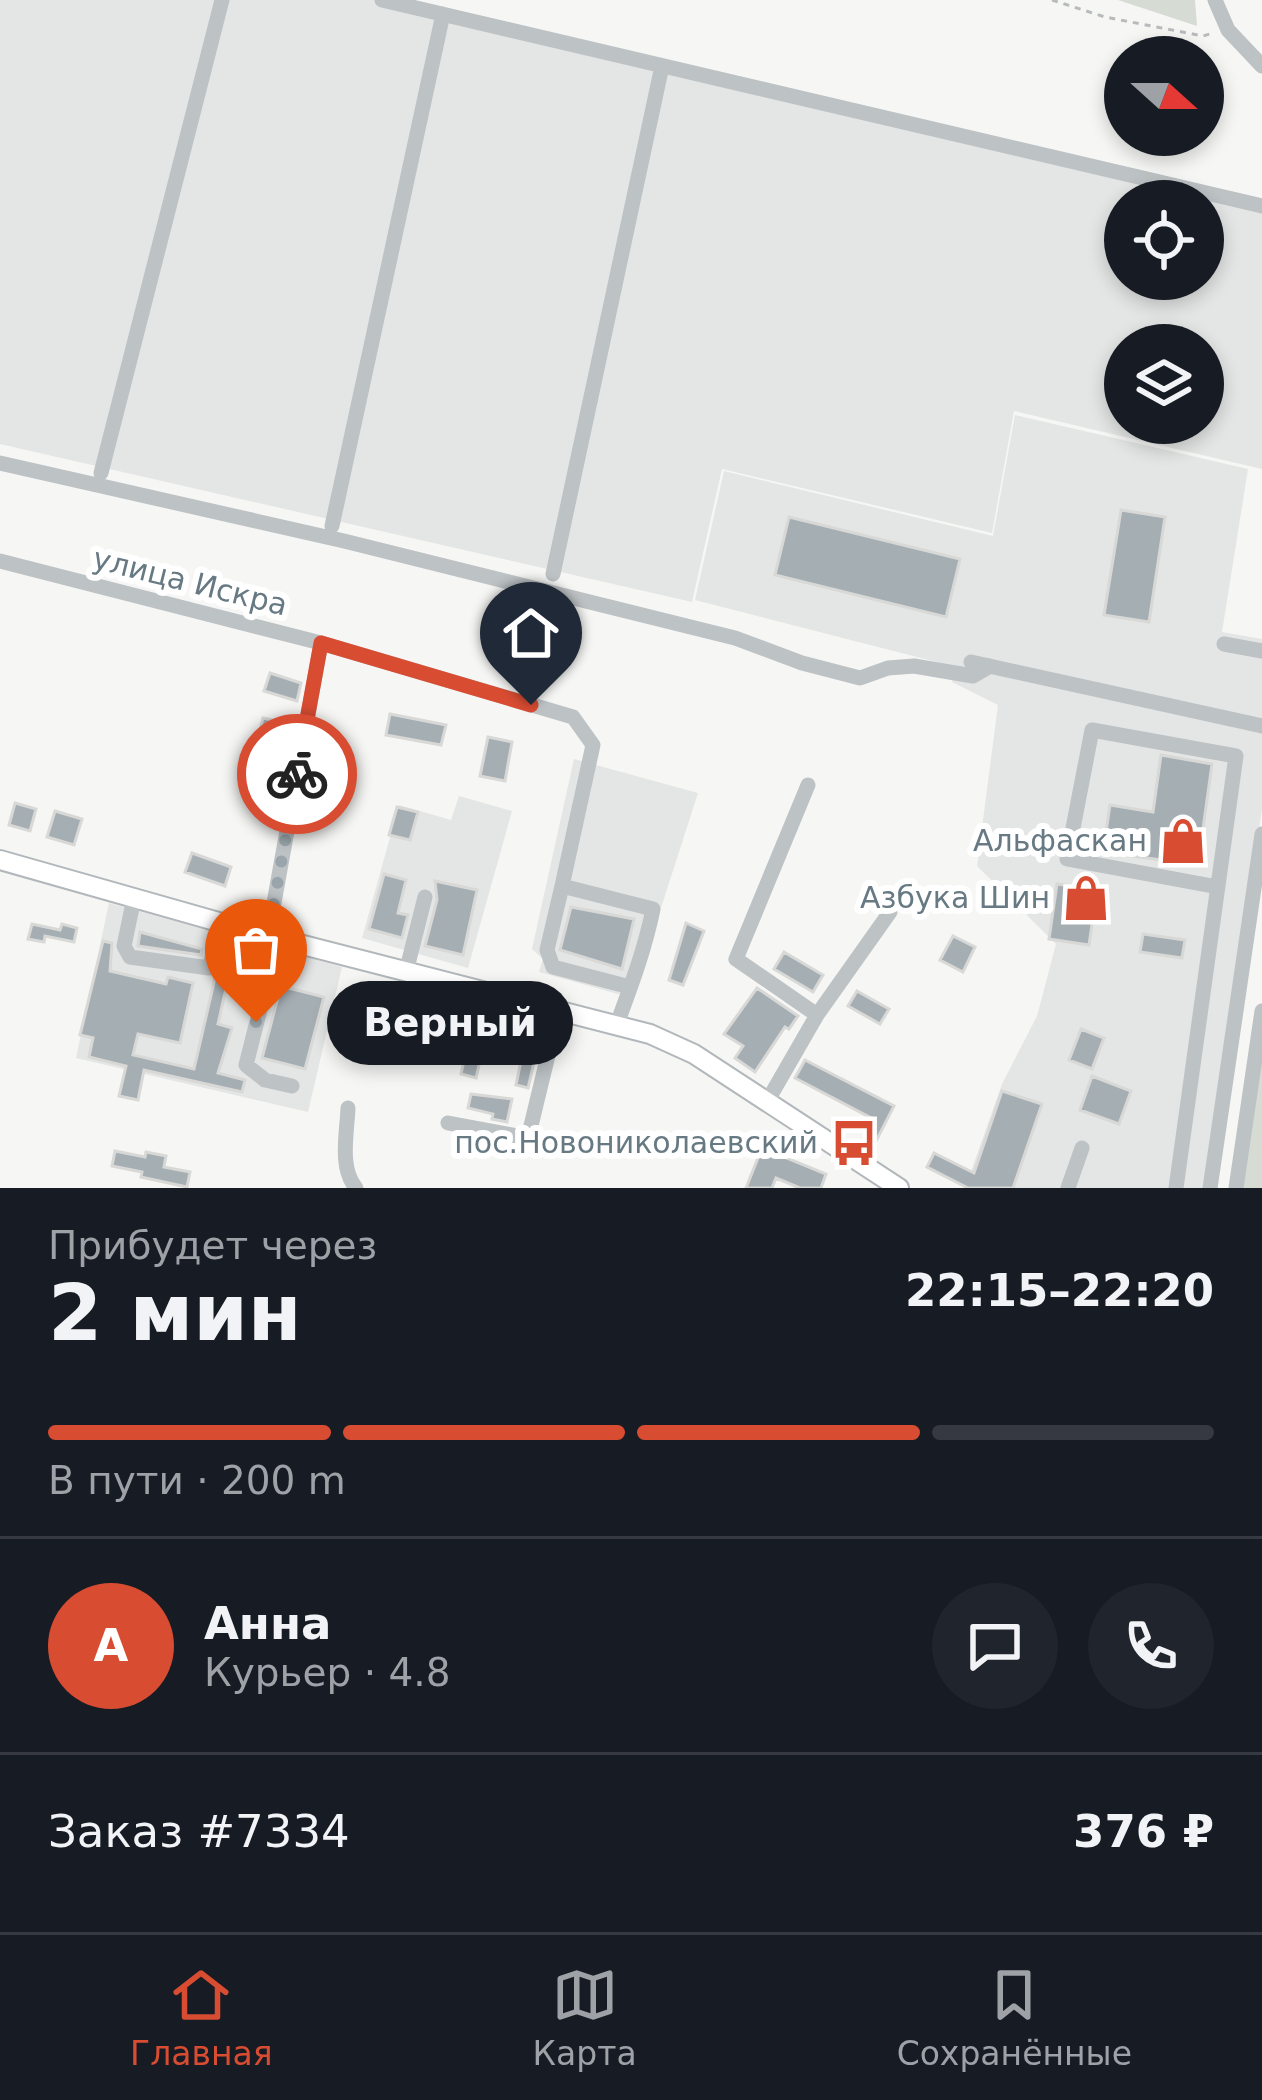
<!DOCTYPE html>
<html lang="ru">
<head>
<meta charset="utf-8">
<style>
  body { margin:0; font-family:"DejaVu Sans",sans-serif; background:#20242c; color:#f1f3f6; height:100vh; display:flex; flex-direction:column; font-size:45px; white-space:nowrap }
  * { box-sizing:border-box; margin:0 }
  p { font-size:39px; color:#9ea1a6 }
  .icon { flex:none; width:66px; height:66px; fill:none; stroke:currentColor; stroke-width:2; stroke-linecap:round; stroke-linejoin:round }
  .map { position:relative; height:1188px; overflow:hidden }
  .drawer { display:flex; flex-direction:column; background:#171b24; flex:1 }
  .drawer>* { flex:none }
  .needle { width:78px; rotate:111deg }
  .tools { position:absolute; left:1104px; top:36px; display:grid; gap:24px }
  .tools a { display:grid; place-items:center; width:120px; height:120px; border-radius:50%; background:#171b24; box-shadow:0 6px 18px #0003; font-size:60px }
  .pin { position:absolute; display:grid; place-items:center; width:102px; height:102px; color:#fff; margin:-123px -51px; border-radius:50% 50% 50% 0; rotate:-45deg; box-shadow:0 0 12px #0007 }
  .pin .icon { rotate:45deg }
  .courier { position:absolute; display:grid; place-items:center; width:120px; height:120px; margin:-60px; border:9px solid #d84c32; border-radius:50%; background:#fff; color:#222; box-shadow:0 3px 15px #0007 }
  .bubble { position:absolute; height:84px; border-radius:42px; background:#171b24; box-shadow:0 6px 18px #0003; font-size:39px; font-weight:600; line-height:84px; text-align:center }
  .head em { font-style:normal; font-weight:600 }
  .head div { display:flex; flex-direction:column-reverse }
  .head { display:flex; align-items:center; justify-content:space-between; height:204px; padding:0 48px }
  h1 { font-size:78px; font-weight:600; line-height:90px }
  .bar { display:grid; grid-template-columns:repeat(4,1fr); gap:18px 12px; align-content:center; height:144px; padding:0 48px }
  .bar i { height:15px; border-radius:9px; background:#363941 }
  .bar .active { background:#d84c32 }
  .bar p { grid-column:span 4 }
  .line { display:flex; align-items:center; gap:30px; padding:0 48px; border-top:3px solid #363941 }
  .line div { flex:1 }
  .round { display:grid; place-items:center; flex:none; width:126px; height:126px; border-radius:63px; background:#20242c }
  .menu { display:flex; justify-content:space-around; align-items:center; height:168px; border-top:3px solid #363941; background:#171b24; font-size:33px; color:#9ea1a6 }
  .menu a { display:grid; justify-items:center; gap:6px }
  .menu .active { color:#d84c32 }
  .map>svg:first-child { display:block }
</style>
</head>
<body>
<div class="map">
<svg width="1262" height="1188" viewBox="0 0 1262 1188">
  <rect width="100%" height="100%" fill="#f6f6f4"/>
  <!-- built -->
  <path fill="#e4e6e5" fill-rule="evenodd" d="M0,0H400L1262,202V469L1014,411L992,533L722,469L692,602L0,444ZM1125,201H1203V279H1125ZM1125,345H1203V423H1125Z
    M1015,415L1248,469L1222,632L1262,639V809L1203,1188H965L1002,1084L1037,1016L1056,944L977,866L998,705L952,682L956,667L695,600L724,471L993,536Z
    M574,759L698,793L632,998L539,972L543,959L532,949Z
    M459,796L512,811L468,968L362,938L399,805L451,820Z
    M109,903L342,967L308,1112L76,1058Z"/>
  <!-- green -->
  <path fill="#d6dbd3" d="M1118,0H1195L1197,26Z
    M1262,1058V1188H1242Z"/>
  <!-- building -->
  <path fill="#a5aeb3" stroke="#d8d8d6" stroke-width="3" d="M1121,510L1165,517L1149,622L1104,615Z
    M789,517L960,559L946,617L775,575Z
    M270,673L301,683L297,701L264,691Z
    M390,714L446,725L441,745L386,735Z
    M263,718L285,723L281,743L258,738Z
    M488,737L512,742L505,781L480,776Z
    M1161,755L1212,764L1198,865L1103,852L1110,805L1153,812Z
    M15,803L36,809L30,831L9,825Z
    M397,807L418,812L410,840L389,835Z
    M55,811L82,819L74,845L47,837Z
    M192,853L231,867L225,886L185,872Z
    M384,874L406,880L398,913L408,915L402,938L369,929Z
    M435,881L477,890L463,955L425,946L437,900Z
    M1057,884L1097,890L1089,945L1049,939Z
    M571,907L634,919L622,969L560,950Z
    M686,923L704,931L683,985L669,980Z
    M32,924L60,930L62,924L77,928L74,942L45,936L44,942L28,939Z
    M140,932L202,949L201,955L138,946Z
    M1143,934L1185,940L1182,958L1140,952Z
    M953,936L975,947L963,972L940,960Z
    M103,941L112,943L110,971L166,984L168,977L193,983L180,1043L138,1034L133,1055L194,1069L215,978L220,972L229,975L218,1024L232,1028L218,1073L245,1080L242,1092L144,1070L138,1100L119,1096L126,1066L89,1057L93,1038L80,1035Z
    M784,952L823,975L813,992L774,969Z
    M281,986L324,997L305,1069L262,1058Z
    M757,988L798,1016L789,1029L785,1027L755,1072L735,1058L743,1046L724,1034Z
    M857,991L889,1009L880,1024L848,1006Z
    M1081,1029L1104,1038L1092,1069L1069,1060Z
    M471,1031L486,1035L476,1078L461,1074Z
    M525,1042L538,1045L528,1088L516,1085Z
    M805,1060L894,1106L873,1147L862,1141L873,1119L795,1078Z
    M1092,1076L1131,1091L1119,1124L1080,1110Z
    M1002,1091L1042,1104L1013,1188H968L927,1167L934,1153L974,1173Z
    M471,1094L512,1099L507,1122L492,1119L493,1114L468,1108Z
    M762,1148L826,1174L821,1188H800L776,1178L772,1188H746Z
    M115,1151L145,1157L146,1152L166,1156L164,1167L190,1172L187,1187L141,1177L142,1172L112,1166Z"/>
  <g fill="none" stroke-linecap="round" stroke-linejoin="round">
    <defs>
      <path id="major" d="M0,860L268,936L650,1034L694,1054L899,1188"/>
    </defs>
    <!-- major casing -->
    <use href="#major" stroke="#b1b7ba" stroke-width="22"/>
    <!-- path -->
    <path stroke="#b8bbbd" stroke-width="3" stroke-dasharray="6 6" stroke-linecap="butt" d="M1052,0L1105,17L1203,36L1213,33"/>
    <!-- minor -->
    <path stroke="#bdc2c5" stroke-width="15" d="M382,0L1262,206
      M1215,0L1228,30L1262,66
      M0,463L344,541L735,638L802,663L860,678L888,668L914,666L973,676L990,666
      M101,473L222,0
      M332,526L443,14
      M0,561L321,643L573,717L593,745L562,886
      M553,574L662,66
      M1224,644L1262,651
      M971,662L1262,726
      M808,785L736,959L817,1015
      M134,898L124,946L130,957L209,968L223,923
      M268,936L321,643
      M278,938L246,1065L265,1080L292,1086
      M406,972L425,897
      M617,1024C631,986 645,949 653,909L562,886L547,950L553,967L630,987
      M768,1100L817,1015L890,912
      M348,1108C347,1133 339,1168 356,1188
      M448,1123L528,1138L559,1010
      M1068,1188L1082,1148
      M1176,1188L1236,756L1092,730L1067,859L1218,887
      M1210,1188L1262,834
      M1236,1188L1262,1011"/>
    <!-- major -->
    <use href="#major" stroke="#fff" stroke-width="18"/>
  </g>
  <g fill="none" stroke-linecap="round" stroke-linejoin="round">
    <!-- done -->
    <path stroke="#99a5ab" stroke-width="12" stroke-dasharray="0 21.6" d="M256,1022L278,938L268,936L297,774"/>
    <!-- route -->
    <path stroke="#d84c32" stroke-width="15" d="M297,774L321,643L531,705"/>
  </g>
  <!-- icons -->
  <defs>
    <symbol id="shop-bare" viewBox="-9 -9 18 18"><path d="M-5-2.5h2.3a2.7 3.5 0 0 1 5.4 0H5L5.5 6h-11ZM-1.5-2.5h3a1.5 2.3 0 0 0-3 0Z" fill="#d84c32" stroke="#fff" stroke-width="2.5" paint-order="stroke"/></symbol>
    <symbol id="bus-bare" viewBox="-9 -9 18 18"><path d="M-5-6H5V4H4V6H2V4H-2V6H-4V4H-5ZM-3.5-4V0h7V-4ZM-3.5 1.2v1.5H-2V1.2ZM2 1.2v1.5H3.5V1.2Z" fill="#d84c32" stroke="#fff" stroke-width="2.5" paint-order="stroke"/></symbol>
  </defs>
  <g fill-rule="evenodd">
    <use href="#shop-bare" x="1150" y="808" width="66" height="66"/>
    <use href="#shop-bare" x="1053" y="865" width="66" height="66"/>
    <use href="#bus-bare" x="821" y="1110" width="66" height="66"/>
  </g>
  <g text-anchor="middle" stroke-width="12" stroke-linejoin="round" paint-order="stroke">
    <!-- street labels -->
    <g font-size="30" fill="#677983" stroke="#fff">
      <text transform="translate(190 582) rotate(14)" y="10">улица Искра</text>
    </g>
    <!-- poi labels -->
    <g font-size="30" fill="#677983" stroke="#fff" text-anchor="end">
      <text x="1147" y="851">Альфаскан</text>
      <text x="1050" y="908">Азбука Шин</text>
      <text x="818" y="1153">пос.Новониколаевский</text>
    </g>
  </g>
</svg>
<div class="tools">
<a><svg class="needle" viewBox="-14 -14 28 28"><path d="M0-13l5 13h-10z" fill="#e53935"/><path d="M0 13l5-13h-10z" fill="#9ea1a6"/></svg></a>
<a><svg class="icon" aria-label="locate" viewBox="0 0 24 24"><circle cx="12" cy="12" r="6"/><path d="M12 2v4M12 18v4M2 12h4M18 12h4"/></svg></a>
<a><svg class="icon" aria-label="layers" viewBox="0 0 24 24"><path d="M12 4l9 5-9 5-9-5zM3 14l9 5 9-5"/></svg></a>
</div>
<div class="pin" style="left:256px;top:1022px;background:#ea580c"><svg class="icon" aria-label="bag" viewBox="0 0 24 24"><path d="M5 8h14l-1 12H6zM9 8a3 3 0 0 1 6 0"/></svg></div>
<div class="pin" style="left:531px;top:705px;background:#1f2937"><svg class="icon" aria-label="home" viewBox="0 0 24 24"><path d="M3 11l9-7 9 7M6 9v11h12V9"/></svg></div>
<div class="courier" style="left:297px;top:774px"><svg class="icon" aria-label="bike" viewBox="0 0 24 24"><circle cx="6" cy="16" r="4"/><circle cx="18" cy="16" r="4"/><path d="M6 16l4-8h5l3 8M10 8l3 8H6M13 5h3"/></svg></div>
<div class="bubble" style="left:327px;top:981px;width:246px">Верный</div>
</div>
<section class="drawer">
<div class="head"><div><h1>2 мин</h1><p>Прибудет через</p></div><em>22:15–22:20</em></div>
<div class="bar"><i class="active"></i><i class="active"></i><i class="active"></i><i></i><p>В пути · 200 m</p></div>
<div class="line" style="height:216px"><b class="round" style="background:#d84c32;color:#fff">А</b><div><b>Анна</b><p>Курьер · 4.8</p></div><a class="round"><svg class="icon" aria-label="chat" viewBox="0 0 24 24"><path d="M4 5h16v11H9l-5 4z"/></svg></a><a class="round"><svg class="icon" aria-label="phone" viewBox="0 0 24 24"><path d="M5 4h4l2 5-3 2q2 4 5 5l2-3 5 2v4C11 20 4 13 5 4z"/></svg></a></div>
<div class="line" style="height:156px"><div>Заказ #7334</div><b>376 ₽</b></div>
</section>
<nav class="menu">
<a class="active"><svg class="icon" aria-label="home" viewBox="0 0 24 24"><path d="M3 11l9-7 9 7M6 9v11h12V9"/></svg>Главная</a>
<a><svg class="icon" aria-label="map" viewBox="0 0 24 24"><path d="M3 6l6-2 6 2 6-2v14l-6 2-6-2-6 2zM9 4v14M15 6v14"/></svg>Карта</a>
<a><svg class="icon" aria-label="saved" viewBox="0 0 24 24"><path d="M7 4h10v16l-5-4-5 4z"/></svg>Сохранённые</a>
</nav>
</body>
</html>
